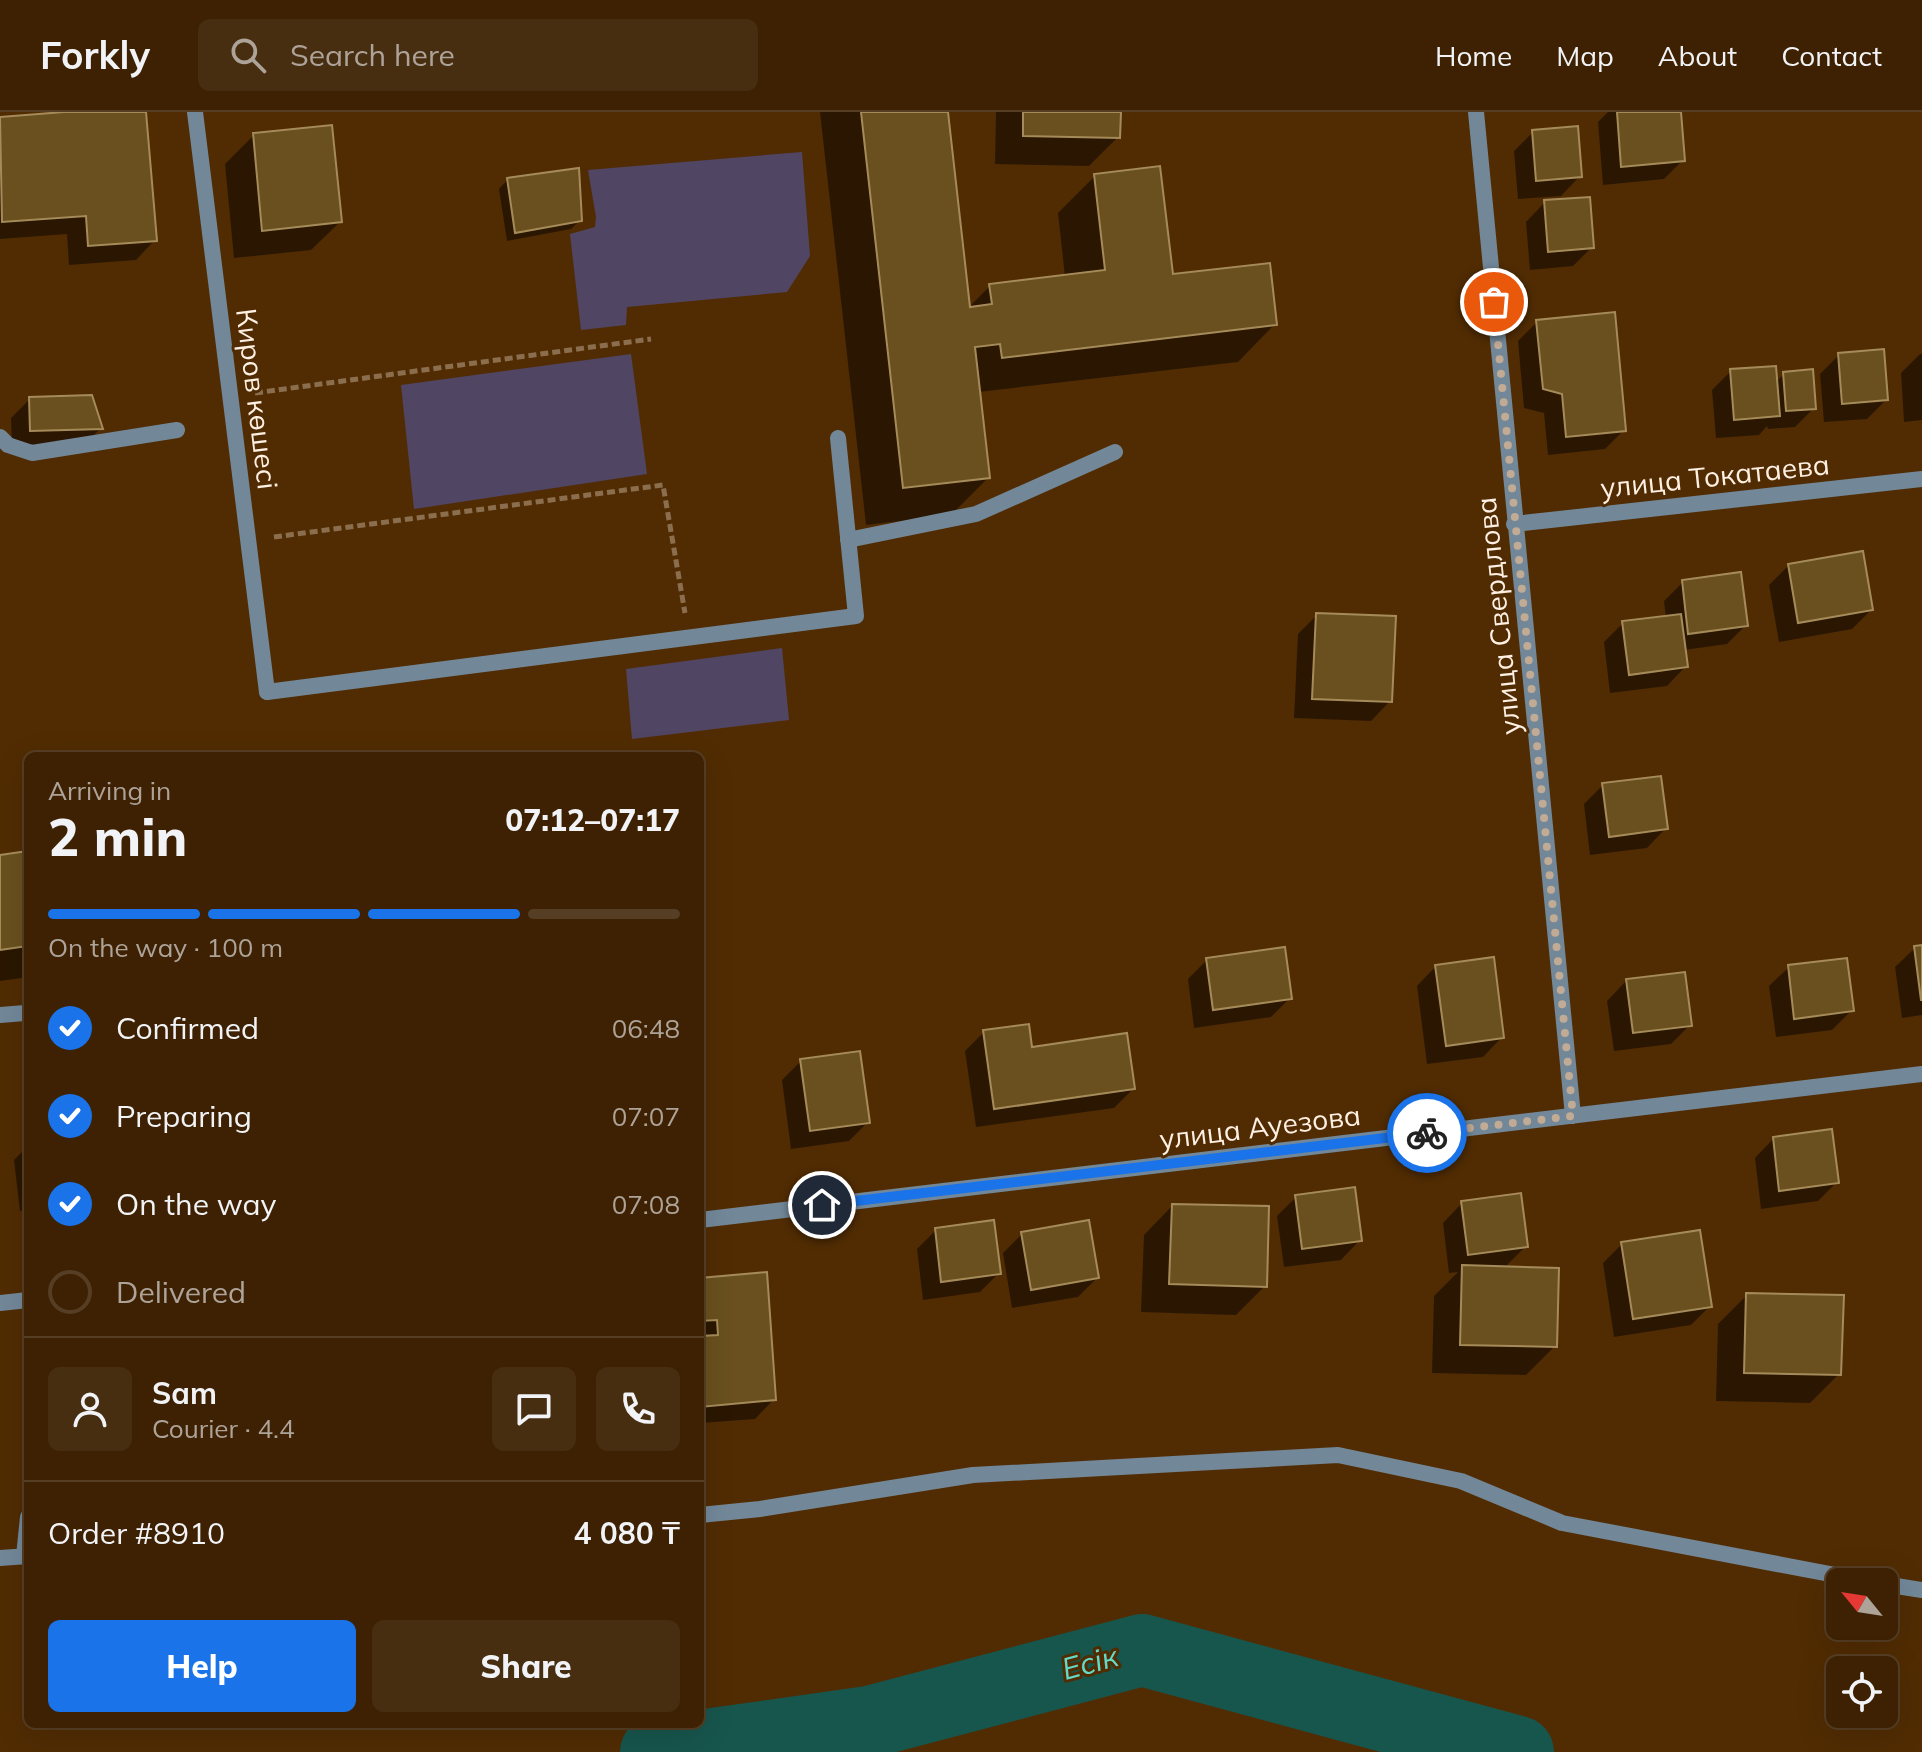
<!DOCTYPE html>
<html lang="en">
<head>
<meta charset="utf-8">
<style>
  body { margin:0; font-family:Mulish,sans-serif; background:#482e11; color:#f1f3f6; height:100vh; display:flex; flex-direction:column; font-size:30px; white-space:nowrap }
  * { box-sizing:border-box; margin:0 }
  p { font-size:26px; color:#ada399 }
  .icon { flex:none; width:44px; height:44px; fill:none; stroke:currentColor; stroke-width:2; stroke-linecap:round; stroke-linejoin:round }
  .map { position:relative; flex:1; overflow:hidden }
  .panel { position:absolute; left:24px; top:640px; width:680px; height:976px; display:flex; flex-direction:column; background:#3d2102; border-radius:12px; box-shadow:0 8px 32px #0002,0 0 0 2px #563e24 }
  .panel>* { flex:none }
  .needle { width:52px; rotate:300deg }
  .fabs { position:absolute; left:1826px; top:1456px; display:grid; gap:16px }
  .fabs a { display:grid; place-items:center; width:72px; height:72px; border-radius:12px; background:#3d2102; box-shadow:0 8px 32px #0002,0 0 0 2px #563e24; font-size:40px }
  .pin { position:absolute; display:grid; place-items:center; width:68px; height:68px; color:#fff; margin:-34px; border:4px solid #fff; border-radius:50%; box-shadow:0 2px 8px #0007 }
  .courier { position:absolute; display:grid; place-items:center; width:80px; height:80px; margin:-40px; border:6px solid #1a73e8; border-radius:50%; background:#fff; color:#222; box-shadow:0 2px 10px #0007 }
  .summary em { font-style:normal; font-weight:800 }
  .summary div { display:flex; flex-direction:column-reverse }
  .summary { display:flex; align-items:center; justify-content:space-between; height:136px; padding:0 24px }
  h1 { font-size:52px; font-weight:800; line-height:60px }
  .bar { display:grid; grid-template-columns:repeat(4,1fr); gap:12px 8px; align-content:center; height:96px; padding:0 24px }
  .bar i { height:10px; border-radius:6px; background:#563e24 }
  .bar .selected { background:#1a73e8 }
  .bar p { grid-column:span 4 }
  .line { display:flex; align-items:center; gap:20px; padding:0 24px; border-top:2px solid #563e24 }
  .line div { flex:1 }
  .round { display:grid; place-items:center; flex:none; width:84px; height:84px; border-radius:12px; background:#482e11 }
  ol { padding:0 24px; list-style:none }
  li { display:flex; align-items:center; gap:24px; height:88px }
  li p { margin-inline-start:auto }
  li .icon { padding:8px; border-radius:50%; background:#1a73e8; color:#fff; stroke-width:4 }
  li:last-child { color:#ada399 }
  li i { width:44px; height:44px; border:4px solid #563e24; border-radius:50% }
  .cta { display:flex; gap:16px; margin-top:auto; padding:16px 24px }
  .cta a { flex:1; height:92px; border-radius:12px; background:#1a73e8; color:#fff; font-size:32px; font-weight:800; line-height:92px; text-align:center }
  .cta a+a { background:#482e11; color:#f1f3f6 }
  header { display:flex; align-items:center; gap:48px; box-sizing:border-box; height:112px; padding:0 40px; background:#3d2102; border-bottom:2px solid #563e24 }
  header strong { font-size:38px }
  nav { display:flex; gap:44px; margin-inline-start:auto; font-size:28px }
  .search { width:560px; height:72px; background:#482e11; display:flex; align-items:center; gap:20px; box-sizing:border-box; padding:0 28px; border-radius:12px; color:#ada399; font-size:30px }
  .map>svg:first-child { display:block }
</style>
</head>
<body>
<header>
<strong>Forkly</strong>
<div class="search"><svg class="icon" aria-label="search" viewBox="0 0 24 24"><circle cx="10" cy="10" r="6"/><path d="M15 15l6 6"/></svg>Search here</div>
<nav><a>Home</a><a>Map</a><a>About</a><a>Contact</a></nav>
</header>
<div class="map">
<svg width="1922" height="1640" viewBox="0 0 1922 1640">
  <rect width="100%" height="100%" fill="#512c03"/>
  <!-- green -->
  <path fill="#514564" d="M802,40L810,144L787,180L627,195L626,213L581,218L570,122L595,115L596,105L588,58Z
    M631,242L647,362L414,397L401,273Z
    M782,536L789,608L632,627L626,557Z"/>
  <!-- shadow -->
  <path fill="#0007" d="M88,0H144L155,128L136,148L69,153L67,122L0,127V7Z
    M820,0H946L968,196L990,174L1065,165L1058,101L1095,64L1171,164L1275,212L1238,250L978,280L988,366L951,403L866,413Z
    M996,0H1119L1118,25L1089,54L995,52Z
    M1608,0H1679L1683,48L1664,67L1603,73L1598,10Z
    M1533,20L1580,64L1561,84L1518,87L1514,39Z
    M254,23L340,110L311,138L234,146L225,52Z
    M508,67L580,108L571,117L507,129L499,77Z
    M1545,90L1592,135L1573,154L1530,158L1526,110Z
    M1537,210L1624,318L1605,337L1548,343L1544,301L1524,296L1518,229Z
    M1920,242H1922V308L1904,310L1901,261Z
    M1839,243L1886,288L1867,307L1824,310L1820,262Z
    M1731,259L1776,270L1784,262L1814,296L1795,315L1768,317L1767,314L1759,323L1716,326L1712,278Z
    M30,287L101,316L82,335L12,337L11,306Z
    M1788,454L1871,498L1852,517L1779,530L1769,473Z
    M1683,470L1746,513L1727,532L1684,538L1686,554L1667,574L1610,581L1604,530L1623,511L1666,506L1664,489Z
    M1317,503L1390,589L1371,609L1294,606L1298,522Z
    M1603,673L1666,716L1647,736L1590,743L1584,692Z
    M28,741V865L0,869V745Z
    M1922,835V903L1902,906L1895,855L1915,836Z
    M1207,848L1290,886L1271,905L1194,916L1188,867Z
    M1436,854L1502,925L1483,945L1427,952L1417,874Z
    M1789,855L1852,898L1832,918L1776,925L1769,874Z
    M1626,869L1690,913L1671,932L1614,939L1607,889Z
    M984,920L1030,937L1133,977L1114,996L976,1015L965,939Z
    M801,949L868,1010L849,1029L791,1037L782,968Z
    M1774,1026L1837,1070L1818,1089L1761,1097L1755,1046Z
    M28,1034V1098L20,1099L14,1048Z
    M1296,1085L1360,1128L1341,1148L1284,1155L1277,1104Z
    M1462,1091L1525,1135L1504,1156L1555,1234L1526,1263L1432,1261L1434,1184L1458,1160L1449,1161L1443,1111Z
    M1172,1094L1265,1174L1236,1203L1141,1200L1144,1123Z
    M936,1118L999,1161L980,1180L923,1188L917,1137Z
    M1022,1122L1097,1166L1078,1185L1012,1196L1003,1141Z
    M1622,1132L1710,1194L1691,1213L1614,1225L1603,1151Z
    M700,1168L774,1287L755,1307L700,1311Z
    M1747,1183L1839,1262L1810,1291L1716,1289L1718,1212Z"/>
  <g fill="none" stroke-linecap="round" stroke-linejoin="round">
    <!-- river -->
    <path stroke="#17564d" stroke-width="72" d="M656,1640L869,1610L1142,1538L1518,1640"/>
  </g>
  <!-- building -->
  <path fill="#69501e" stroke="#a68b5a" stroke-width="2" d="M64,0H146L157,129L88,134L86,104L2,110L0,5Z
    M861,0H948L970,195L992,192L989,172L1105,158L1094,62L1160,54L1173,162L1270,151L1277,213L1002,246L1000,232L975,235L990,366L903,376Z
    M1023,0H1121L1120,26L1023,24Z
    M1617,0H1681L1685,49L1621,55Z
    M332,13L342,110L262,119L253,21Z
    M1578,14L1582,65L1536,69L1532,18Z
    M579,56L582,109L515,121L507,66Z
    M1590,85L1594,136L1548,140L1544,88Z
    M1615,200L1626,319L1566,325L1562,282L1543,277L1536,208Z
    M1884,237L1888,288L1842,292L1838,241Z
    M1776,254L1780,304L1734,308L1730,257Z
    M1813,257L1816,297L1786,299L1783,260Z
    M92,283L103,317L30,319L29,285Z
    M1863,439L1873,498L1798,511L1788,452Z
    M1741,460L1748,514L1688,522L1682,468Z
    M1316,501L1396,504L1392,590L1312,587Z
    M1681,502L1688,555L1629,563L1622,509Z
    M1661,664L1668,717L1609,725L1602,671Z
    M28,739V834L0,838V743Z
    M1922,833V888H1921L1914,834Z
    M1285,835L1292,887L1213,898L1206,846Z
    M1494,845L1504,926L1446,934L1435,853Z
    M1847,846L1854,899L1794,907L1788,853Z
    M1685,860L1692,914L1633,921L1626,867Z
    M1029,912L1032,935L1127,921L1135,977L994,997L983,918Z
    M860,939L870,1011L810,1019L800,947Z
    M1832,1017L1839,1071L1779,1079L1773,1025Z
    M1355,1075L1362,1129L1302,1137L1295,1083Z
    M1521,1081L1528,1135L1468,1143L1461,1089Z
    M1172,1092L1269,1094L1267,1175L1169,1172Z
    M994,1108L1001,1162L941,1170L935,1116Z
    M1089,1108L1099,1166L1031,1178L1021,1120Z
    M1700,1118L1712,1195L1633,1207L1621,1130Z
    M1462,1153L1559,1156L1557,1235L1460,1233Z
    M767,1160L776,1288L700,1295V1224L718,1223L717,1208L700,1209V1166Z
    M1746,1181L1844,1183L1841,1263L1744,1261Z"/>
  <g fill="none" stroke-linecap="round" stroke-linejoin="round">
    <!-- path -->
    <path stroke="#8b6e4e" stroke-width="5" stroke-dasharray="8 4" stroke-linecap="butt" d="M255,281L651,227
      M274,425L663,373L685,501"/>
    <!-- lane -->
    <path stroke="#728899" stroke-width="16" d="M0,325L8,333L32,341L177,318
      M848,428L976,402L1115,340
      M267,580L856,504L838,326"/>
    <!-- street -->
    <path stroke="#728899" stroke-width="16" d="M195,0L267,580
      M1476,0L1573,1004
      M1514,412L1922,367
      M0,903L25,901
      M700,1108L1922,962
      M0,1191L28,1188
      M700,1403L760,1397L973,1363L1338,1343L1461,1369L1562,1411L1872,1470
      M24,1444L28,1405
      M0,1446L28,1444
      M1884,1472L1922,1478"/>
  </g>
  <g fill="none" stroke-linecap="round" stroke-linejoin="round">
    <!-- done -->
    <path stroke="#c2ab95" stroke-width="8" stroke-dasharray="0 14.4" d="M1427,1021L1573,1004L1494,190"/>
    <!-- route -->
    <path stroke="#1a73e8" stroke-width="10" d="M822,1093L1427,1021"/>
  </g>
  <g text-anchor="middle" stroke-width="6" stroke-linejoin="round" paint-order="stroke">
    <!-- street labels -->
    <g font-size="28" fill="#fff0e4" stroke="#512c03">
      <text transform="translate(257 287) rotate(83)" y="10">Киров көшесі</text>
      <text transform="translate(1715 364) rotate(-6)" y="10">улица Токатаева</text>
      <text transform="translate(1498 504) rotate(-96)" y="10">улица Свердлова</text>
      <text transform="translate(1260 1015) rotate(-7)" y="10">улица Ауезова</text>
    </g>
    <!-- water labels -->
    <g font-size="30" font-style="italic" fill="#63dac7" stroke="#512c03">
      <text transform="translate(1090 1551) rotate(-15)" y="10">Есік</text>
    </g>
  </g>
</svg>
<div class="fabs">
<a><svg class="needle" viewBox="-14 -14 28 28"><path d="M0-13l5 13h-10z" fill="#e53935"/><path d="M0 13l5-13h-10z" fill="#ada399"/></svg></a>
<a><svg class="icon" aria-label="locate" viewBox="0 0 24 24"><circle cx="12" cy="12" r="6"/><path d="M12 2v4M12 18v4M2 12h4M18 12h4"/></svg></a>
</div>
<div class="pin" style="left:1494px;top:190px;background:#ea580c"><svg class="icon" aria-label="bag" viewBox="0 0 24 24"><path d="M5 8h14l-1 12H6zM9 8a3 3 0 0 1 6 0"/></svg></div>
<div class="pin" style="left:822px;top:1093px;background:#1f2937"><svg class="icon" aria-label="home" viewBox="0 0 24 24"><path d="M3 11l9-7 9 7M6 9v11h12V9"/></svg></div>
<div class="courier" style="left:1427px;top:1021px"><svg class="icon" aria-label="bike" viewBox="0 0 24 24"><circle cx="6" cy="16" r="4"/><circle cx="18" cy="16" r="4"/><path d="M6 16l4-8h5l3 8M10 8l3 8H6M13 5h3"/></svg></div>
<section class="panel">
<div class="summary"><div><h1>2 min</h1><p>Arriving in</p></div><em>07:12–07:17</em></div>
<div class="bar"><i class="selected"></i><i class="selected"></i><i class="selected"></i><i></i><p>On the way · 100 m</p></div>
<ol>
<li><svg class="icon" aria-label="check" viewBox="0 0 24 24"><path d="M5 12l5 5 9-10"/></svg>Confirmed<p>06:48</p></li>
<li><svg class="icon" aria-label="check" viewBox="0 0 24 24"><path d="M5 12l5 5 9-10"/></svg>Preparing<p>07:07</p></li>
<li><svg class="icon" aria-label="check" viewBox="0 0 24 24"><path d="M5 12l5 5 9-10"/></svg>On the way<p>07:08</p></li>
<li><i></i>Delivered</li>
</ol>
<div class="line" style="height:144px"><a class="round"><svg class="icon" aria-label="person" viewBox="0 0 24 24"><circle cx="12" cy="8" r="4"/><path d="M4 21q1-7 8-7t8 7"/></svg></a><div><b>Sam</b><p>Courier · 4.4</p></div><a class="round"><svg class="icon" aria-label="chat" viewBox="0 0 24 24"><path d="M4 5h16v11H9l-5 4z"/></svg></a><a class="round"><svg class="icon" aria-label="phone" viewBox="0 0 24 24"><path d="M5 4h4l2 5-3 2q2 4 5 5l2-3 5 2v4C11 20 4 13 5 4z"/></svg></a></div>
<div class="line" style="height:104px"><div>Order #8910</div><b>4 080 ₸</b></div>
<div class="cta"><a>Help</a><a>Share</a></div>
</section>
</div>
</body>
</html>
